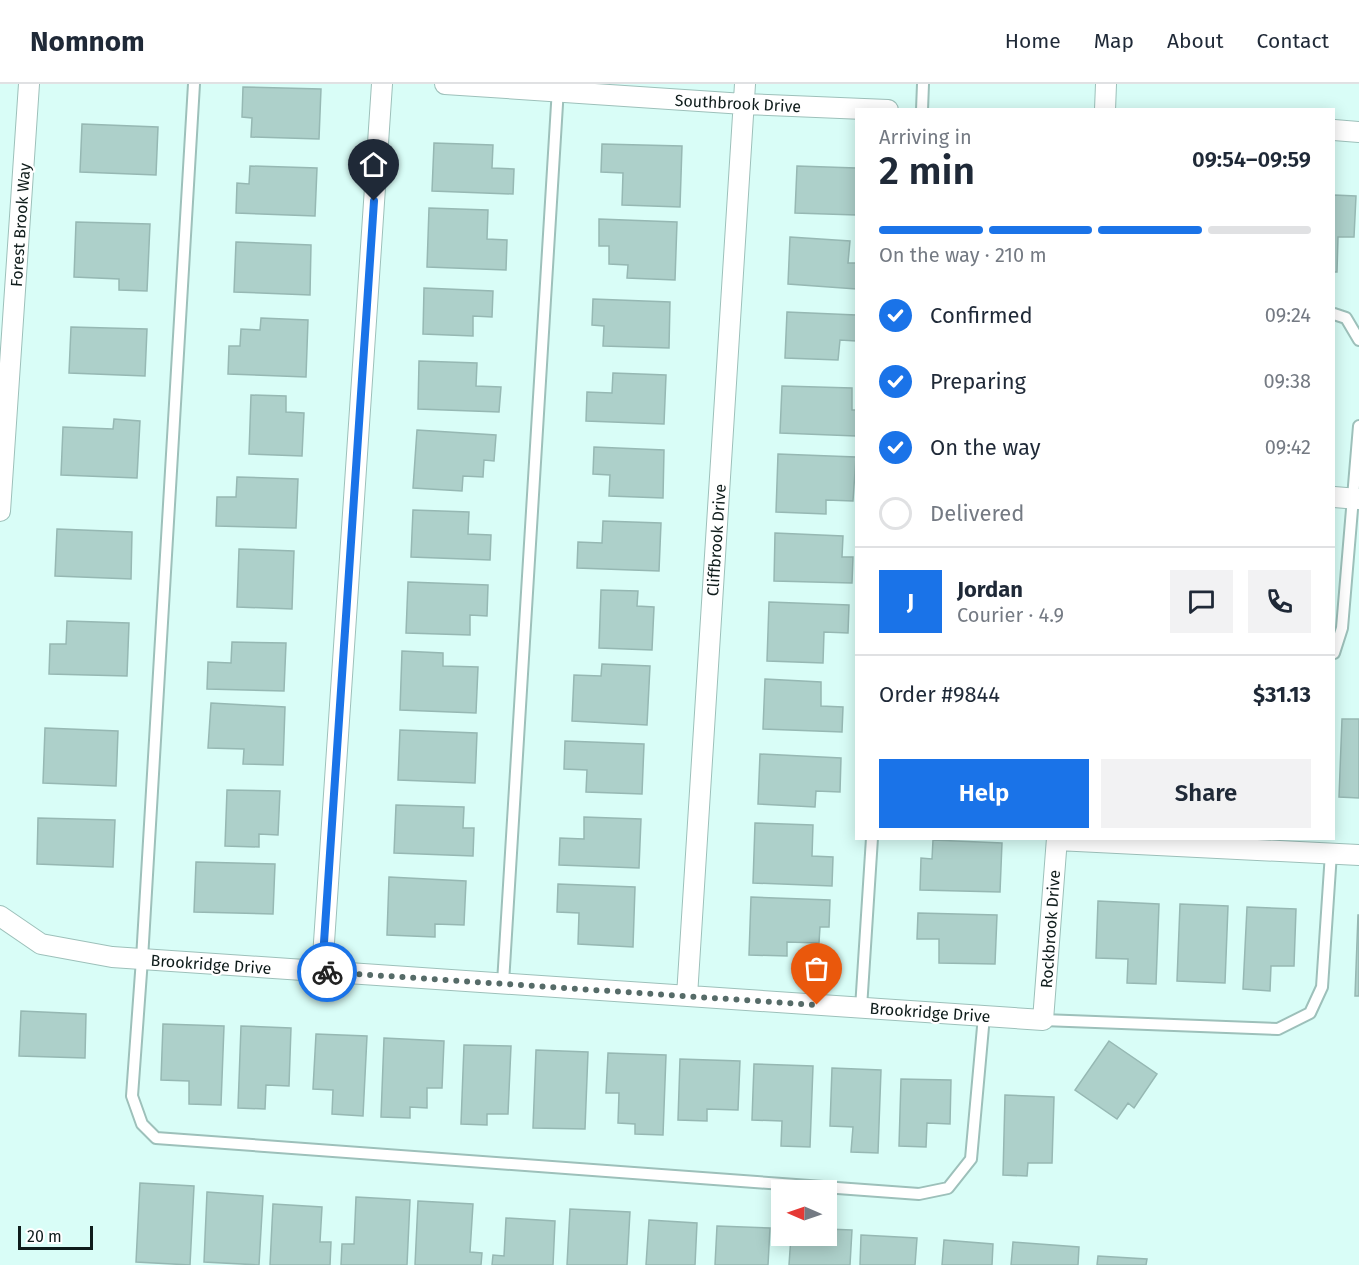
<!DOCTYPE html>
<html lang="en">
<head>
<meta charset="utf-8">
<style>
  body { margin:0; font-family:"Fira Sans",sans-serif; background:#f2f2f3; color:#1f2937; height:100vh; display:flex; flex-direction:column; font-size:22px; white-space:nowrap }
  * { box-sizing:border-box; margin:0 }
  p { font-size:20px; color:#747a83 }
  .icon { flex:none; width:33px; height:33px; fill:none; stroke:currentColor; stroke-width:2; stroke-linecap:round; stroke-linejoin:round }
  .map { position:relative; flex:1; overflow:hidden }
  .side { position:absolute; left:855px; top:24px; width:480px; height:732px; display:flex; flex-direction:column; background:#fff; border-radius:0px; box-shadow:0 3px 15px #0003 }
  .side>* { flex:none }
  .needle { width:39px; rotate:272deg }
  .tools { position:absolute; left:771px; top:1096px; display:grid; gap:12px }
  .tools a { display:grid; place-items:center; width:66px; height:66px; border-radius:0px; background:#fff; box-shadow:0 3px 15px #0003; font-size:30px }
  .scale { position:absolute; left:18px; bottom:15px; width:75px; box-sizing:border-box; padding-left:6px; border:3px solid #0f1c1b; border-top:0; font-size:16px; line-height:21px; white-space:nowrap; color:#0f1c1b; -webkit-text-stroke:4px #fff; paint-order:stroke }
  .pin { position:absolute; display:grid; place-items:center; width:51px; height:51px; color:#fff; margin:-62px -26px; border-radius:50% 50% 50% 0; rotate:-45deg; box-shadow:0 0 6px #0007 }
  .pin .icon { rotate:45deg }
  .courier { position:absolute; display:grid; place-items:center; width:60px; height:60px; margin:-30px; border:4px solid #1a73e8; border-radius:50%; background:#fff; color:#222; box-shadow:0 2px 8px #0007 }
  .head em { font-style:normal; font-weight:600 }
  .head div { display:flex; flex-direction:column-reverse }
  .head { display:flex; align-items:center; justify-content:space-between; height:102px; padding:0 24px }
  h1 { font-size:39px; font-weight:600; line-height:45px }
  .bar { display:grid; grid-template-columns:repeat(4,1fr); gap:9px 6px; align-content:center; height:72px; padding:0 24px }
  .bar i { height:8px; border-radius:4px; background:#e0e1e3 }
  .bar .on { background:#1a73e8 }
  .bar p { grid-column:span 4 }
  .line { display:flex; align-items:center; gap:15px; padding:0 24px; border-top:2px solid #e0e1e3 }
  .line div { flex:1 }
  .round { display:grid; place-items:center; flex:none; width:63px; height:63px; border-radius:0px; background:#f2f2f3 }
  ol { padding:0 24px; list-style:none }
  li { display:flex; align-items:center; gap:18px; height:66px }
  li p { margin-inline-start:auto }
  li .icon { padding:6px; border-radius:50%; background:#1a73e8; color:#fff; stroke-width:4 }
  li:last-child { color:#747a83 }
  li i { width:33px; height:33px; border:3px solid #e0e1e3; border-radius:50% }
  .button { display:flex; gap:12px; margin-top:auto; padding:12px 24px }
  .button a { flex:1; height:69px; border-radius:0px; background:#1a73e8; color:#fff; font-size:24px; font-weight:600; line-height:69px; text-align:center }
  .button a+a { background:#f2f2f3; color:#1f2937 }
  header { display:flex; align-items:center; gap:36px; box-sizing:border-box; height:84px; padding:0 30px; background:#fff; border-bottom:2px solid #e0e1e3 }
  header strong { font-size:28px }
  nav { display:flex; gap:33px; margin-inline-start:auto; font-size:21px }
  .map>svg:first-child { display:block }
</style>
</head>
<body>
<header>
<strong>Nomnom</strong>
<nav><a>Home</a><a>Map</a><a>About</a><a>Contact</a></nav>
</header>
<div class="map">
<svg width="1359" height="1181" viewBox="0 0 1359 1181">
  <rect width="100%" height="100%" fill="#d9fdf7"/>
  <!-- building -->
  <path fill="#add0ca" stroke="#96b8b3" stroke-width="1.5" d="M243,3L321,5L319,55L251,53L252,34L242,33Z
    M82,40L158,43L156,91L80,88Z
    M434,59L493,61L492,84L514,85L513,110L432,107Z
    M602,60L682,62L680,123L622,121L623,89L601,88Z
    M250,82L317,84L315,132L236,129L237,99L249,100Z
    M797,82L856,84V131L795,129Z
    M1334,111L1356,112L1354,153H1338L1337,188H1334Z
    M429,124L488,126L487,155L507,156L506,186L427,183Z
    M599,135L677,138L675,196L627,194L628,181L609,180V162H599Z
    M76,138L150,140L147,207L119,206V195L74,193Z
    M790,153L850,157L848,179H856V205L788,200Z
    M236,158L311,161L310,211L234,208Z
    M424,204L493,207L492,233L473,232V252L423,250Z
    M593,215L670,218L669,264L603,262L604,242L592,241Z
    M787,228L856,231V257L840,256L838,276L785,274Z
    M261,234L308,236L306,293L228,290L229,262H240L241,245L260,246Z
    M71,243L147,245L145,292L69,289Z
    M419,277L477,279L476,302L501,303L499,328L418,325Z
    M613,289L666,291L664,340L586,337L587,308L612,309Z
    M782,302L852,304V326H856V352L780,349Z
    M251,311L286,312V328L304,329L302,372L249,370Z
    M114,335L140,337L137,394L61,391L63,343L113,345Z
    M417,346L496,351L494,377L484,376L483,393L463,392L462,407L413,404Z
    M594,363L664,366L663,414L609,412L610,391L593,390Z
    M778,370L856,373L853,417L826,416V430L776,428Z
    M237,393L298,395L296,444L216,442L217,413H236Z
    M413,426L469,428L468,450L491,451L490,476L411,473Z
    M603,437L661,439L659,487L577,484L578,458L602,459Z
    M57,445L132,448L131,495L55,492Z
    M775,449L843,452L842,473H853L852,499L774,497Z
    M239,465L294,467L292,525L237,523Z
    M408,498L488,501L487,532L470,531V551L406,549Z
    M601,506L638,507L637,522L654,523L652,566L599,564Z
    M769,518L849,521L848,549L824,548L823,579L767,577Z
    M67,537L129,539L127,592L49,590L50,560H66Z
    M232,558L286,559L284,607L207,605L208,578L231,579Z
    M402,567L443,569V582L478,583L476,629L400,626Z
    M602,580L650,582L647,641L572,637L574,591L601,592Z
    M765,595L821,598V622L843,623L842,648L763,645Z
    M211,619L285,623L283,681L243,680L244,665L208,664Z
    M1342,635H1359V714L1339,713Z
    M45,644L118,647L116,702L43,699Z
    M400,646L477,649L475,699L398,696Z
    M565,657L644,660L642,710L586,708L587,686L564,685Z
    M760,670L841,674L840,708L816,707L815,723L758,720Z
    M227,706L280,707L278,751L259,750V763L225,762Z
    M396,721L464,723L463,744H474L473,772L394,769Z
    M584,733L641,735L639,784L559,781L560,754L584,755Z
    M38,734L115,736L113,783L37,780Z
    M755,739L813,741L812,772L833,773L832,802L753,799Z
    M933,756L1002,759L1000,808L920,806L921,774L932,775Z
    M196,778L275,780L273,830L194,828Z
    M389,793L466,797L464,841L435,840V853L387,851Z
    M558,800L635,803L633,863L578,860L579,829L557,828Z
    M751,813L830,816L829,843H820L819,859L787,858V872L749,871Z
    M1098,817L1159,820L1156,900L1127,899L1128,875L1096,874Z
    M1180,820L1228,822L1225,899L1177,897Z
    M1247,823L1296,825L1294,882H1271L1270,907L1243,905Z
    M918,829L997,831L995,880L939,879V855H917Z
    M1358,831H1359V912H1355Z
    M21,927L86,930L85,974L19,972Z
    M163,940L224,942L221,1021L189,1020V997L161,996Z
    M241,942L291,944L289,1002L266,1001L265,1025L238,1024Z
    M316,950L367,952L363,1032L332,1030L333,1006L313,1005Z
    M384,954L444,957L442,1004H427V1024L410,1023V1034L381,1033Z
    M1109,957L1157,990L1134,1024L1128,1019L1117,1035L1075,1006Z
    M464,961L511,962L508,1030H487V1041L461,1040Z
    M536,966L588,968L585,1045L533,1044Z
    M608,969L666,971L663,1051L635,1050V1040L618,1039L619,1009H606Z
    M680,975L740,977L738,1026L707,1025V1037L678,1036Z
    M754,980L813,982L810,1063L781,1062L782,1037L752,1036Z
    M832,984L881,986L878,1069L851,1068L853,1043L830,1042Z
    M901,995L951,996L950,1040L927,1039L926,1063L899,1062Z
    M1005,1011L1054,1013L1052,1079H1028L1027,1092L1003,1091Z
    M140,1099L194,1102L190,1181L136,1178Z
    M207,1108L263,1112L259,1181L204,1178Z
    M356,1113L410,1116L407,1181H341L342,1160H354Z
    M418,1117L473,1120L470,1168L482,1169L481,1181H415Z
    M273,1120L322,1123L320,1158H331L330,1181H270Z
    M570,1125L630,1128L627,1181H567Z
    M506,1134L555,1137L553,1181H492L493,1171L504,1172Z
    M649,1136L697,1139L695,1181H646Z
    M717,1142L770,1144L768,1181H715Z
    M826,1145L852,1146L850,1181H789L791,1152H826Z
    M861,1151L917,1154L915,1181H860Z
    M944,1156L993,1160L992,1181H942Z
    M1013,1158L1079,1163L1078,1181H1011Z
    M1098,1172L1147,1175L1146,1181H1097Z"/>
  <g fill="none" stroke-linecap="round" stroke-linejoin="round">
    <defs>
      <path id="lane" d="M194,0L142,875L132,1012L142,1040L156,1054L919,1110L948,1104L971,1075L984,932
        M922,26L923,0
        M1334,230L1346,234L1359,256
        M1334,569L1342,544L1359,342
        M503,899L558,4
        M861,924L872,754
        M1043,936L1278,945L1310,929L1322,903L1331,769"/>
      <path id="street" d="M445,0L744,20L888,26
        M1105,26L1106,0
        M1334,46L1359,48
        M1334,413L1359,415
        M0,427L29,0
        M1057,756L1359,771
        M0,832L41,860L112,873L1043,936L1057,754
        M322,888L382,0
        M687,912L745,0"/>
    </defs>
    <!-- lane casing -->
    <use href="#lane" stroke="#9dc0ba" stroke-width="14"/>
    <!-- street casing -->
    <use href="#street" stroke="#9dc0ba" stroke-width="22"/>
    <!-- lane -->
    <use href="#lane" stroke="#fff" stroke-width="10"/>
    <!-- street -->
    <use href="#street" stroke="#fff" stroke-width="20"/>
  </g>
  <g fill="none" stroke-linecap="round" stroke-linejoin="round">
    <!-- done -->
    <path stroke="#566b68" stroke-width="6" stroke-dasharray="0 10.8" d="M327,888L817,921"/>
    <!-- route -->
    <path stroke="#1a73e8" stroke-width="8" d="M327,888H322L374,117"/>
  </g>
  <g text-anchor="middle" stroke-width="4.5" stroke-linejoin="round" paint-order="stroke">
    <!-- street labels -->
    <g font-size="16" fill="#0f1c1b" stroke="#fff">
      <text transform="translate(738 19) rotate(3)" y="6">Southbrook Drive</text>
      <text transform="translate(20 141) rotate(-86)" y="6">Forest Brook Way</text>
      <text transform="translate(716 456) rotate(-86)" y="6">Cliffbrook Drive</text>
      <text transform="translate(1050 845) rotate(-86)" y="6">Rockbrook Drive</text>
      <text transform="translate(211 880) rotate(4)" y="6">Brookridge Drive</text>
      <text transform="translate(930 928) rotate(4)" y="6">Brookridge Drive</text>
    </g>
  </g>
</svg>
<div class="tools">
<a><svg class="needle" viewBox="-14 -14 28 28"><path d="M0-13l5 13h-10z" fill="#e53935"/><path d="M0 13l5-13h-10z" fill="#747a83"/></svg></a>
</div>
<div class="scale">20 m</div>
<div class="pin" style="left:817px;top:921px;background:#ea580c"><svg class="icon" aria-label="bag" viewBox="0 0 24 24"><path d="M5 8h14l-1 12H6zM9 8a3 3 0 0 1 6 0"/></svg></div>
<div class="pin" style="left:374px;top:117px;background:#1f2937"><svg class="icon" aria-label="home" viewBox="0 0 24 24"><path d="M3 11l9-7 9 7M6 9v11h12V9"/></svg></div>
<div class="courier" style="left:327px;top:888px"><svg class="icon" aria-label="bike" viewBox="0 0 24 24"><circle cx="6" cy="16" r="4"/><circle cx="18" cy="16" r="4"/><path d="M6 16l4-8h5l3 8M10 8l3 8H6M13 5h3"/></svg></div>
<section class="side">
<div class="head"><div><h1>2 min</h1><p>Arriving in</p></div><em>09:54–09:59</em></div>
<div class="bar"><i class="on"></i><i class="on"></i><i class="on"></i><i></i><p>On the way · 210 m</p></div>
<ol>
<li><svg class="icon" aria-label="check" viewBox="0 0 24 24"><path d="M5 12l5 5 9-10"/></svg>Confirmed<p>09:24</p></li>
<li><svg class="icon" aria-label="check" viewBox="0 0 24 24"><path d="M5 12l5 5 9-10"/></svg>Preparing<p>09:38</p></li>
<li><svg class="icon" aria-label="check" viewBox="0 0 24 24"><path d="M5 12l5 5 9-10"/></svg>On the way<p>09:42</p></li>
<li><i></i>Delivered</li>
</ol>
<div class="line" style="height:108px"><b class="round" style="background:#1a73e8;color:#fff">J</b><div><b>Jordan</b><p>Courier · 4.9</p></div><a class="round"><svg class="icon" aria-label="chat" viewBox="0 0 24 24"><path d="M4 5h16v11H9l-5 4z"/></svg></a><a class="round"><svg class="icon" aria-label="phone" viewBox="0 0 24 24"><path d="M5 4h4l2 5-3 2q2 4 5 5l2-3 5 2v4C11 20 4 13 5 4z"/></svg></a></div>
<div class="line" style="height:78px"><div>Order #9844</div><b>$31.13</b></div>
<div class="button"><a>Help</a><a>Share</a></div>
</section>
</div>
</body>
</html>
